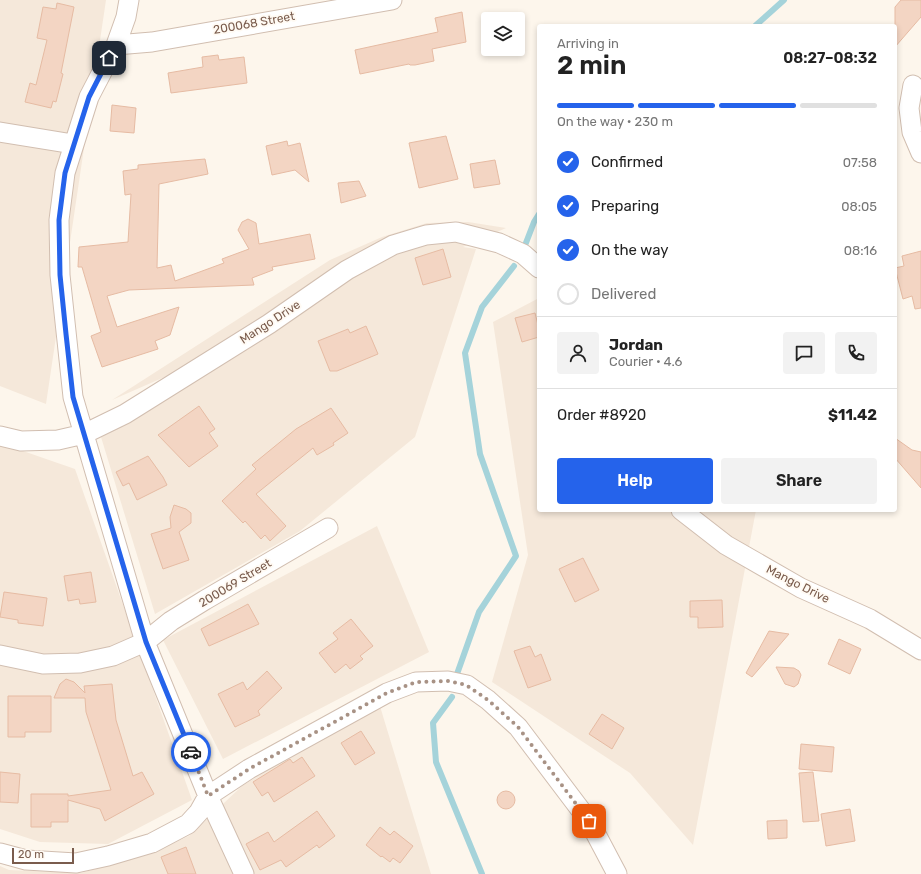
<!DOCTYPE html>
<html lang="en">
<head>
<meta charset="utf-8">
<style>
  body { margin:0; font-family:Rubik,sans-serif; background:#f2f2f2; color:#222; height:100vh; display:flex; flex-direction:column; font-size:15px; white-space:nowrap }
  * { box-sizing:border-box; margin:0 }
  p { font-size:13px; color:#767676 }
  .icon { flex:none; width:22px; height:22px; fill:none; stroke:currentColor; stroke-width:2; stroke-linecap:round; stroke-linejoin:round }
  .map { position:relative; flex:1; overflow:hidden }
  .sheet { position:absolute; left:537px; top:24px; width:360px; height:488px; display:flex; flex-direction:column; background:#fff; border-radius:4px; box-shadow:0 2px 6px #0003 }
  .sheet>* { flex:none }
  .controls { position:absolute; left:481px; top:12px; display:grid; gap:8px }
  .controls a { display:grid; place-items:center; width:44px; height:44px; border-radius:4px; background:#fff; box-shadow:0 2px 6px #0003; font-size:20px }
  .scale { position:absolute; left:12px; bottom:10px; width:62px; box-sizing:border-box; padding-left:4px; border:2px solid #7a5c4d; border-top:0; font-size:11px; line-height:14px; white-space:nowrap; color:#7a5c4d; -webkit-text-stroke:3px #fffaf3; paint-order:stroke }
  .pin { position:absolute; display:grid; place-items:center; width:34px; height:34px; color:#fff; margin:-17px; border-radius:8px; box-shadow:0 2px 6px #0006 }
  .courier { position:absolute; display:grid; place-items:center; width:40px; height:40px; margin:-20px; border:3px solid #2563eb; border-radius:50%; background:#fff; color:#222; box-shadow:0 1px 5px #0007 }
  .headline em { font-style:normal; font-weight:600 }
  .headline div { display:flex; flex-direction:column-reverse }
  .headline { display:flex; align-items:center; justify-content:space-between; height:68px; padding:0 20px }
  h1 { font-size:26px; font-weight:600; line-height:30px }
  .bar { display:grid; grid-template-columns:repeat(4,1fr); gap:6px 4px; align-content:center; height:48px; padding:0 20px }
  .bar i { height:5px; border-radius:3px; background:#e0e0e0 }
  .bar .active { background:#2563eb }
  .bar p { grid-column:span 4 }
  .line { display:flex; align-items:center; gap:10px; padding:0 20px; border-top:1px solid #e0e0e0 }
  .line div { flex:1 }
  .round { display:grid; place-items:center; flex:none; width:42px; height:42px; border-radius:4px; background:#f2f2f2 }
  ol { padding:0 20px; list-style:none }
  li { display:flex; align-items:center; gap:12px; height:44px }
  li p { margin-inline-start:auto }
  li .icon { padding:4px; border-radius:50%; background:#2563eb; color:#fff; stroke-width:4 }
  li:last-child { color:#767676 }
  li i { width:22px; height:22px; border:2px solid #e0e0e0; border-radius:50% }
  .cta { display:flex; gap:8px; margin-top:auto; padding:8px 20px }
  .cta a { flex:1; height:46px; border-radius:4px; background:#2563eb; color:#fff; font-size:16px; font-weight:600; line-height:46px; text-align:center }
  .cta a+a { background:#f2f2f2; color:#222 }
  .map>svg:first-child { display:block }
</style>
</head>
<body>
<div class="map">
<svg width="921" height="874" viewBox="0 0 921 874">
  <rect width="100%" height="100%" fill="#fdf6ec"/>
  <!-- residential -->
  <path fill="#f5e8da" d="M0,0H106L46,404L0,386Z
    M468,222L506,228L463,247L476,249L415,437L300,531L155,614L101,437L120,427L286,324L112,400L330,260L382,237L427,223Z
    M539,298V510H756L693,845L630,773L492,682L528,555L493,322Z
    M0,443L75,469L192,800L108,844L40,842L0,829Z
    M377,526L429,652L223,759L163,640Z
    M379,703L431,874H0V866L9,870L81,873L150,854L189,836L242,786Z"/>
  <g fill="none" stroke-linecap="round" stroke-linejoin="round">
    <!-- stream -->
    <path stroke="#a5d3da" stroke-width="6" d="M755,26L784,0
      M524,248L534,222L539,214
      M457,674L479,612L516,556L480,454L465,353L482,307L514,266
      M452,697L433,723L436,762L482,874"/>
  </g>
  <!-- building -->
  <path fill="#f3d5c3" stroke="#e6bba3" d="M901,0H921V17L895,47V7Z
    M57,3L74,7L61,73L63,74L56,102L53,101L51,108L25,102L30,83L36,85L47,40L37,38L43,7L56,9Z
    M462,12L466,42L432,49L434,61L415,65H410L409,64L360,74L355,50L438,32L435,18Z
    M218,55L219,60L244,57L247,83L171,93L168,73L203,67L202,57Z
    M112,105L136,108L134,133L110,131Z
    M446,136L458,179L419,188L409,143Z
    M287,141L288,146L300,143L309,182L295,170L272,175L266,146Z
    M205,159L208,174L159,184L157,268L171,265L175,281L224,263L222,259L249,249L238,230L242,222L248,219L256,223L259,244L310,234L315,259L272,267L273,270L252,278L254,285L129,290L107,296L117,327L179,307L170,335L155,341L158,349L102,367L91,336L101,332L82,267H78L79,247L128,242L131,194L125,195L123,171L138,169V165Z
    M495,160L500,184L474,188L470,164Z
    M359,181L366,196L341,203L338,183Z
    M443,249L451,277L423,285L415,258Z
    M921,251V308L915,309L912,296L903,299L895,268L904,266L902,256Z
    M535,313L539,329V337L522,342L515,318Z
    M366,326L378,354L337,371H330L318,341L348,329L350,333Z
    M199,406L215,429L209,433L218,446L189,467L158,435Z
    M331,408L348,433L333,443L334,445L317,455L313,448L256,494L286,526L270,541L265,535L261,539L245,521L243,523L222,501L256,469L252,465L296,429Z
    M895,438L912,450L921,452V488L895,458Z
    M148,456L163,477L167,485L137,500L129,483L123,486L116,472Z
    M174,505L186,509L191,513V523L179,532L189,560L163,569L151,534L171,528L170,517Z
    M583,558L599,590L575,602L559,569Z
    M91,572L96,602L80,604L79,599L68,601L64,576Z
    M4,592L47,598L43,626L18,623V620L0,617Z
    M722,600L723,627L698,628V617H690V601Z
    M248,604L259,624L209,646L201,629Z
    M351,619L373,646L360,656L363,659L350,669L346,664L335,673L319,653L338,639L333,633Z
    M769,631L789,634L752,677L746,673Z
    M839,639L861,649L850,674L828,664Z
    M530,646L535,657L541,654L551,680L528,688L514,651Z
    M776,667L794,668L799,671L801,675L798,684L794,687L785,684Z
    M267,671L282,688L258,711L260,715L235,727L218,694L243,682L247,690Z
    M66,679L74,682L85,693L84,686L112,684L116,720L133,776L142,772L154,794L105,821L100,809L68,800V822H51V827H31V794H68V796L111,790L86,712L85,698H54L60,684Z
    M8,696H51V732H25V737H8Z
    M602,714L624,728L612,749L589,734Z
    M361,731L375,753L355,765L341,743Z
    M801,744L834,747L832,772L799,769Z
    M302,757L315,776L274,802L268,792L262,796L253,782L290,759L293,763Z
    M0,772L20,774L18,803L0,802Z
    M813,772L819,821L803,822L799,773Z
    M497 800a9 9 0 1 1 18 0a9 9 0 1 1-18 0Z
    M850,809L855,841L826,846L821,814Z
    M317,811L335,836L319,848L317,845L286,867L281,860L260,870L246,844L268,832L274,842Z
    M787,820V838L768,839L767,821Z
    M380,827L390,835L394,831L413,846L400,863L393,858L390,862L382,856L381,857L366,845Z
    M186,847L196,874H168L161,857Z"/>
  <g fill="none" stroke-linecap="round" stroke-linejoin="round">
    <defs>
      <path id="street" d="M129,0L126,17L116,45L89,97L65,173L59,220L60,275L73,397L145,642L208,796L244,874
        M116,45L152,42L392,0
        M913,85L909,108L912,132L921,153
        M0,132L73,144
        M0,436L21,441L58,440L84,434L125,414L269,324L347,270L393,245L426,235L456,232L499,243L523,254L539,268
        M681,510L726,545L801,588L870,619L921,650
        M0,655L43,664L80,663L113,656L145,642L171,621L205,600L328,528
        M0,853L26,860L76,863L108,856L152,843L188,824L199,812L208,796L249,769L387,693L416,682L448,681L467,685L488,700L518,727L589,821L617,874"/>
    </defs>
    <!-- street casing -->
    <use href="#street" stroke="#d1beb0" stroke-width="21"/>
    <!-- street -->
    <use href="#street" stroke="#fff" stroke-width="19"/>
  </g>
  <g fill="none" stroke-linecap="round" stroke-linejoin="round">
    <!-- done -->
    <path stroke="#a89285" stroke-width="4" stroke-dasharray="0 7.2" d="M191,752L208,796L249,769L387,693L416,682L448,681L466,685L488,700L518,727L589,821"/>
    <!-- route -->
    <path stroke="#2563eb" stroke-width="5" d="M109,58L89,97L65,173L59,220L60,275L66,334L73,397L146,642L191,752"/>
  </g>
  <g text-anchor="middle" stroke-width="3.5" stroke-linejoin="round" paint-order="stroke">
    <!-- street labels -->
    <g font-size="12" fill="#7a5c4d" stroke="#fffaf3">
      <text transform="translate(254 23) rotate(-10)" y="4">200068 Street</text>
      <text transform="translate(270 322) rotate(-33)" y="4">Mango Drive</text>
      <text transform="translate(235 583) rotate(-31)" y="4">200069 Street</text>
      <text transform="translate(798 584) rotate(27)" y="4">Mango Drive</text>
    </g>
  </g>
</svg>
<div class="controls">
<a><svg class="icon" aria-label="layers" viewBox="0 0 24 24"><path d="M12 4l9 5-9 5-9-5zM3 14l9 5 9-5"/></svg></a>
</div>
<div class="scale">20 m</div>
<div class="pin" style="left:589px;top:821px;background:#ea580c"><svg class="icon" aria-label="bag" viewBox="0 0 24 24"><path d="M5 8h14l-1 12H6zM9 8a3 3 0 0 1 6 0"/></svg></div>
<div class="pin" style="left:109px;top:58px;background:#1f2937"><svg class="icon" aria-label="home" viewBox="0 0 24 24"><path d="M3 11l9-7 9 7M6 9v11h12V9"/></svg></div>
<div class="courier" style="left:191px;top:752px"><svg class="icon" aria-label="car" viewBox="0 0 24 24"><path d="M5 17H2v-5l4-1 3-4h7l3 4 3 1v5h-3M9 17h6M6 11h13"/><circle cx="7" cy="17" r="2"/><circle cx="17" cy="17" r="2"/></svg></div>
<section class="sheet">
<div class="headline"><div><h1>2 min</h1><p>Arriving in</p></div><em>08:27–08:32</em></div>
<div class="bar"><i class="active"></i><i class="active"></i><i class="active"></i><i></i><p>On the way · 230 m</p></div>
<ol>
<li><svg class="icon" aria-label="check" viewBox="0 0 24 24"><path d="M5 12l5 5 9-10"/></svg>Confirmed<p>07:58</p></li>
<li><svg class="icon" aria-label="check" viewBox="0 0 24 24"><path d="M5 12l5 5 9-10"/></svg>Preparing<p>08:05</p></li>
<li><svg class="icon" aria-label="check" viewBox="0 0 24 24"><path d="M5 12l5 5 9-10"/></svg>On the way<p>08:16</p></li>
<li><i></i>Delivered</li>
</ol>
<div class="line" style="height:72px"><a class="round"><svg class="icon" aria-label="person" viewBox="0 0 24 24"><circle cx="12" cy="8" r="4"/><path d="M4 21q1-7 8-7t8 7"/></svg></a><div><b>Jordan</b><p>Courier · 4.6</p></div><a class="round"><svg class="icon" aria-label="chat" viewBox="0 0 24 24"><path d="M4 5h16v11H9l-5 4z"/></svg></a><a class="round"><svg class="icon" aria-label="phone" viewBox="0 0 24 24"><path d="M5 4h4l2 5-3 2q2 4 5 5l2-3 5 2v4C11 20 4 13 5 4z"/></svg></a></div>
<div class="line" style="height:52px"><div>Order #8920</div><b>$11.42</b></div>
<div class="cta"><a>Help</a><a>Share</a></div>
</section>
</div>
</body>
</html>
